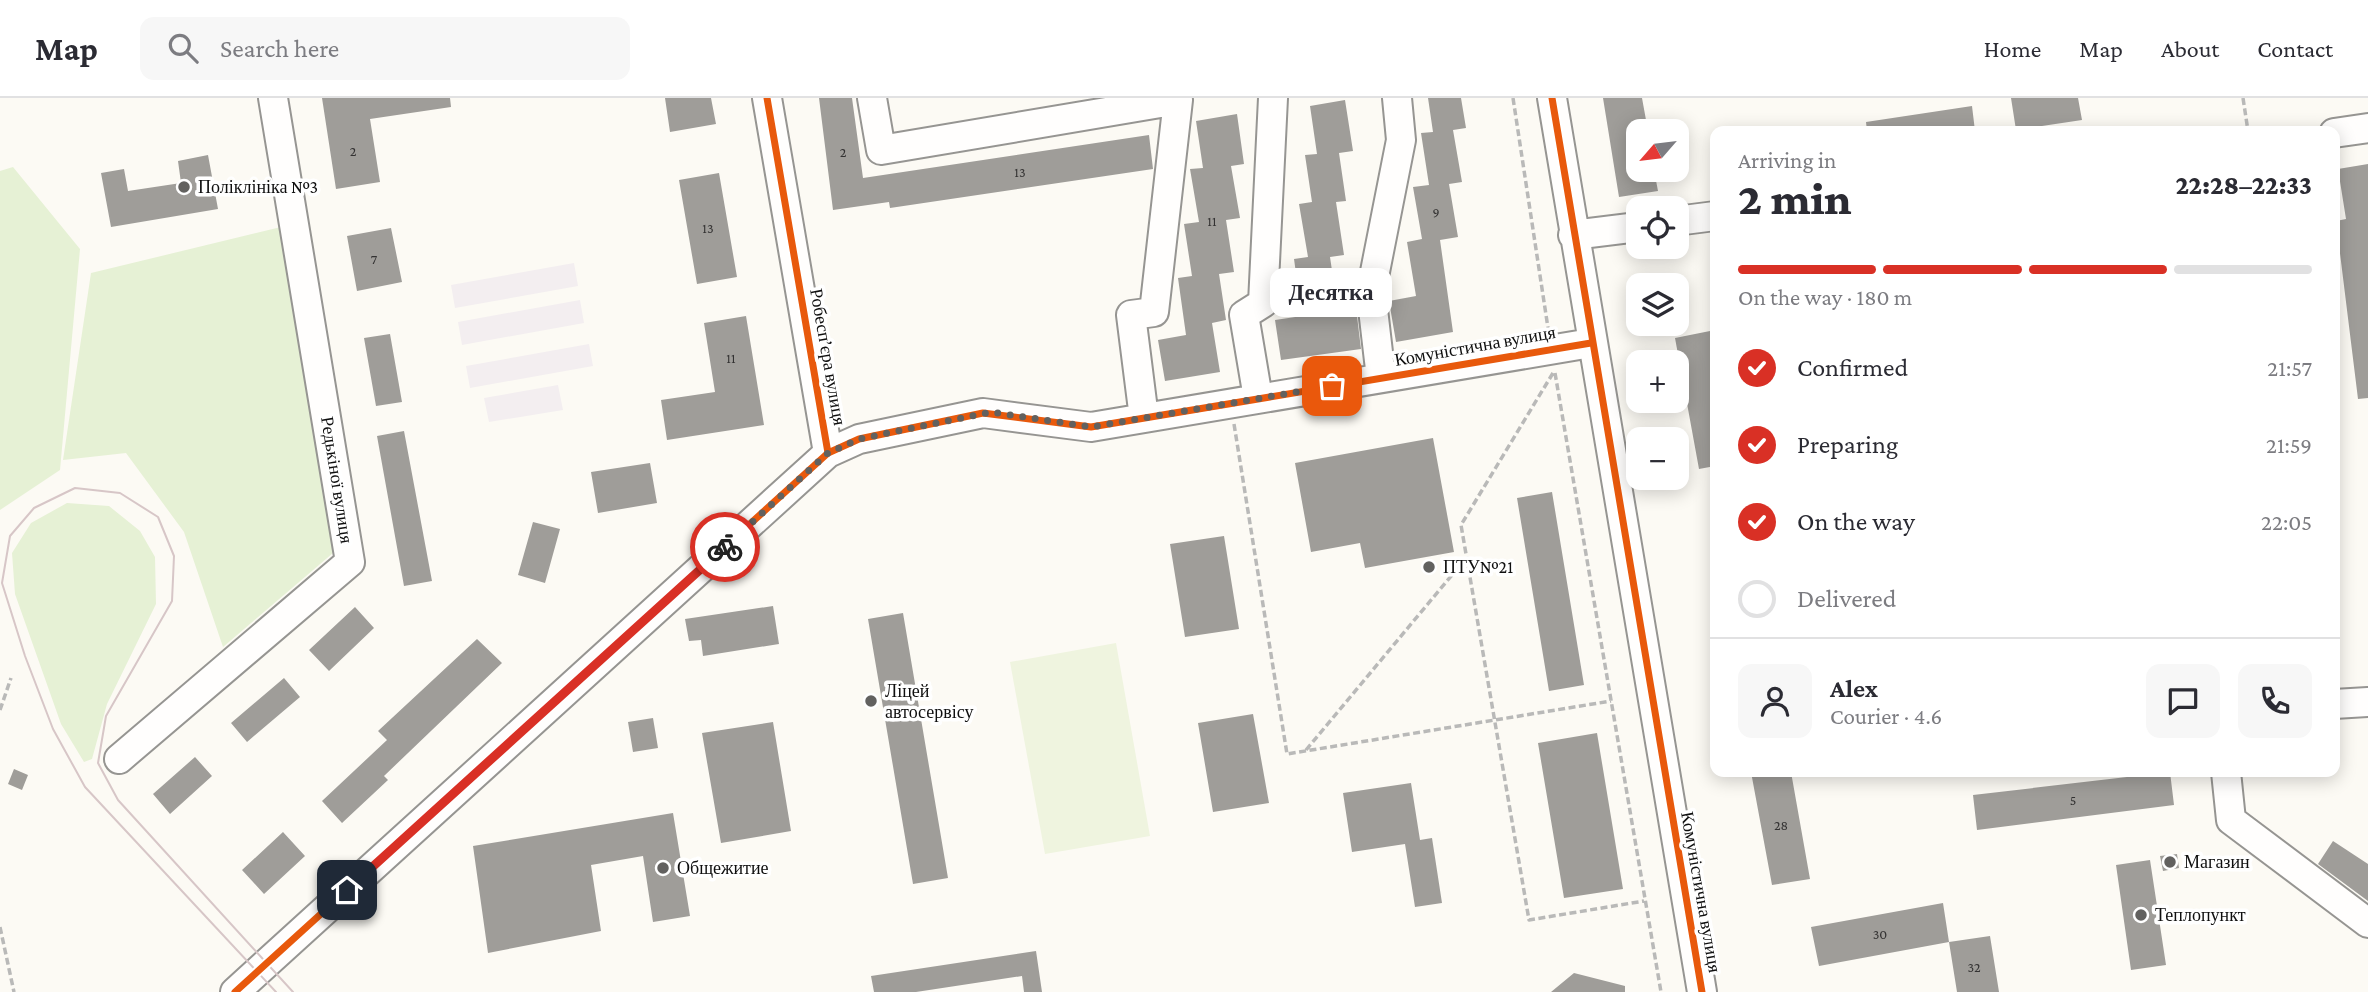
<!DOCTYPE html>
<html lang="en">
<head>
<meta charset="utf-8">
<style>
  body { margin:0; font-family:"Crimson Pro",serif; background:#f7f7f7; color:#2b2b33; height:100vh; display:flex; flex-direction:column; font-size:26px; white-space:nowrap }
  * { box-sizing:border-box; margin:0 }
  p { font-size:23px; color:#7c7c81 }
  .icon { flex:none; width:38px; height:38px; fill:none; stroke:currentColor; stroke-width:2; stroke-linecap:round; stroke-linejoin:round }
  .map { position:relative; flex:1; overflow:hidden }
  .details { position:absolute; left:1710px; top:28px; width:630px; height:651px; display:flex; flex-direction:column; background:#fff; border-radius:14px; box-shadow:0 4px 18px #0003 }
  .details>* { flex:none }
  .needle { width:46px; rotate:242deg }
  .buttons { position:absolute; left:1626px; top:21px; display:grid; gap:14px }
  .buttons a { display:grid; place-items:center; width:63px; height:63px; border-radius:14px; background:#fff; box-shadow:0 4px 18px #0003; font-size:35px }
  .pin { position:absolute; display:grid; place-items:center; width:60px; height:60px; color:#fff; margin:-30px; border-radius:14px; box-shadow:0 4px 10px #0006 }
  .courier { position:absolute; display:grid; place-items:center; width:70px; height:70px; margin:-35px; border:5px solid #d93025; border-radius:50%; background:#fff; color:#222; box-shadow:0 2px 9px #0007 }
  .bubble { position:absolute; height:49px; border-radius:14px; background:#fff; box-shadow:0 4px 18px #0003; font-size:23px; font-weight:800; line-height:49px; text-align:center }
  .head em { font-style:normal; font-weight:800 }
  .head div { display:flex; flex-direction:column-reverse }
  .head { display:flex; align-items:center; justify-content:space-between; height:119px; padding:0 28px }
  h1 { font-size:46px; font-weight:800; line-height:52px }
  .bar { display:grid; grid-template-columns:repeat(4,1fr); gap:10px 7px; align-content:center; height:84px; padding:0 28px }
  .bar i { height:9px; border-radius:5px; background:#e1e1e2 }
  .bar .on { background:#d93025 }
  .bar p { grid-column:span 4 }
  .line { display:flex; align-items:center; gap:18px; padding:0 28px; border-top:2px solid #e1e1e2 }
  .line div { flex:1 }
  .round { display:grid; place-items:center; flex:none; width:74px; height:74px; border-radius:14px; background:#f7f7f7 }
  ol { padding:0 28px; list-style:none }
  li { display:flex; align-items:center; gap:21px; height:77px }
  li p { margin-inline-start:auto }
  li .icon { padding:7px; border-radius:50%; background:#d93025; color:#fff; stroke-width:4 }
  li:last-child { color:#7c7c81 }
  li i { width:38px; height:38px; border:4px solid #e1e1e2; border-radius:50% }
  header { display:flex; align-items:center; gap:42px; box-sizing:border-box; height:98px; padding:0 35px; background:#fff; border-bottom:2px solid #e1e1e2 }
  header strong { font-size:33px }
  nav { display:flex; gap:38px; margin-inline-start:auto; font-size:24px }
  .search { width:490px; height:63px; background:#f7f7f7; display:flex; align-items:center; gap:18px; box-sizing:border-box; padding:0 24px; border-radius:14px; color:#7c7c81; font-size:26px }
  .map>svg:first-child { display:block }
</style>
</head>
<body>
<header>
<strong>Map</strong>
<div class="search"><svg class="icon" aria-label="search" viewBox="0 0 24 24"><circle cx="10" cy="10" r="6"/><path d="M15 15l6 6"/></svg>Search here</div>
<nav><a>Home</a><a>Map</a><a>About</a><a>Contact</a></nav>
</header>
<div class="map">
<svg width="2368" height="894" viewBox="0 0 2368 894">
  <rect width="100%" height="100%" fill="#fcfaf4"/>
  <!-- industrial -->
  <path fill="#f3eef0" d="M574,165L578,188L455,210L451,187Z
    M580,202L584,225L462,247L458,224Z
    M589,246L593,268L470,290L466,268Z
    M558,287L563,312L489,324L484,300Z"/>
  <!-- green -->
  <path fill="#e6f1d5" d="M13,69L80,151L60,372L0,412V73Z
    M281,129L340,449L223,549L184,434L126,355L63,362L91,175Z
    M67,405L109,408L140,433L155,459L156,506L107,606L92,661L84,664L61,626L15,496L12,455L31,425Z"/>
  <!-- pitch -->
  <path fill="#eff4df" d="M1116,545L1150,738L1045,756L1010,564Z"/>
  <!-- building -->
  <path fill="#9f9d99" d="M322,0H450L451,9L370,21L380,84L336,91Z
    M665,0H711L716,26L670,34Z
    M819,0H852L863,80L1149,37L1153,71L890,110L889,104L833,112Z
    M1428,0H1461L1466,30L1453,32L1462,84L1449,86L1458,139L1440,142L1453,234L1396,244L1389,203L1416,198L1407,144L1422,141L1413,89L1429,87L1421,35L1433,34Z
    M1603,0H1642L1648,33H1638V72H1654L1658,93L1619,99Z
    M2011,0H2078L2082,22L2016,32Z
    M1345,2L1353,53L1339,55L1346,103L1336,104L1344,157L1330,159L1338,213L1356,210L1361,251L1281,262L1275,222L1302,218L1294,161L1308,159L1299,106L1312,104L1305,57L1317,56L1310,8Z
    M1972,8L1975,33H1867L1866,24Z
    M1237,16L1244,66L1231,68L1240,120L1226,122L1234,174L1219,176L1226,222L1212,225L1220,274L1165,283L1158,242L1186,237L1178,180L1192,178L1184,126L1199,124L1190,71L1203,70L1196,23Z
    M208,57L218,111L111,129L101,75L124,71L128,93L181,85L178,63Z
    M2368,66V300L2358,301L2336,123L2346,121L2338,71Z
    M719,75L737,179L697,186L679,82Z
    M391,130L402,184L357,193L347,138Z
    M746,218L764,327L667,342L661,302L715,294L704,225Z
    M1715,232V368L1699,371L1675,240Z
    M390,236L402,304L376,308L364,240Z
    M404,333L432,483L404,488L377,338Z
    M1433,340L1454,454L1365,470L1360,445L1311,454L1295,365Z
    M650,365L657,405L598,415L591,374Z
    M1552,394L1584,587L1549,593L1517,400Z
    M533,424L560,431L545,485L518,477Z
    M1224,438L1239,531L1185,539L1170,446Z
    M773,508L779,546L703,558L701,542L689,543L685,521Z
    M355,509L374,530L329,573L309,552Z
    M903,515L948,780L913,786L868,521Z
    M477,541L502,565L384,678L388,682L342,725L322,703L387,642L378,633Z
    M284,580L300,599L247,644L231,625Z
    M1253,616L1269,705L1213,714L1198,625Z
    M653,620L658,650L633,654L628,624Z
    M773,624L791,733L721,745L702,635Z
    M1597,635L1623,791L1564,800L1538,645Z
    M195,659L212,678L170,716L153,696Z
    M14,671L28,677L22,692L8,686Z
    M1751,674H1791L1810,781L1772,787Z
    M2170,674L2174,707L1977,732L1973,697Z
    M1411,685L1420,742L1432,740L1442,805L1415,809L1405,746L1352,754L1343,695Z
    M673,715L690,818L653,824L643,758L591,767L601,833L488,855L473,748Z
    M283,734L305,758L264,796L242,772Z
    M2333,743L2368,766V803L2318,766Z
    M2177,756L2179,770L2163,773L2160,758Z
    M2150,762L2166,867L2131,872L2116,767Z
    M1943,805L1949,844L1819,868L1811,829Z
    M1990,838L1999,894H1957L1949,844Z
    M1036,853L1042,894H1024L1022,878L916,894H874L871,878Z
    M1574,875L1625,888V894H1551Z"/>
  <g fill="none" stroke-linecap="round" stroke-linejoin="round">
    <defs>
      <path id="minor" d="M872,0L881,52L1178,2L1154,214L1131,217L1144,320
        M1552,0L1702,894
        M2334,35L2368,30
        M1676,123L1715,118
        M1573,137L1638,129
        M1381,280L1371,194L1401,42L1397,0
        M1258,300L1244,217L1263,205L1273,0
        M828,355L859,341L983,315L1091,329L1591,245
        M2334,606L2368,604
        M119,661L350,464L273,0
        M2226,674L2231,722L2368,825
        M235,894L828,355L767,0"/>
    </defs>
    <!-- minor casing -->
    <use href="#minor" stroke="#969592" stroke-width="32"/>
    <!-- path -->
    <path stroke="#b9b9b8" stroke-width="3.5" stroke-dasharray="7 3.5" stroke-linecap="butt" d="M1513,0L1548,230
      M2243,0L2248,33
      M1553,275L1461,427L1529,822L1644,803
      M1555,275L1661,894
      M1234,326L1287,656L1611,603
      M0,612L11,580
      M1306,652L1467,459
      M0,829L14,894"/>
    <!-- minor -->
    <use href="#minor" stroke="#fffefd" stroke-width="28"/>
    <!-- tram -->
    <path stroke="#d7c6c7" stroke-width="2" d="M276,894L85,689L53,631L25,558L2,485L10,438L34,410L75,390L120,395L158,419L174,458L172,503L106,618L98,665L118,702L293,894"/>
    <defs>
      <path id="cycleway" d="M1552,0L1702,894
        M828,355L859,341L983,315L1091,329L1591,245
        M235,894L828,355L767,0"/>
    </defs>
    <!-- cycleway casing -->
    <use href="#cycleway" stroke="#fff" stroke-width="11"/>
    <!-- cycleway -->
    <use href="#cycleway" stroke="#e8590c" stroke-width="7"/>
  </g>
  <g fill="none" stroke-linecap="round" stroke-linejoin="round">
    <!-- done -->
    <path stroke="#62615f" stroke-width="7" stroke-dasharray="0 12.6" d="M725,449L828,355L859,341L991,314L1091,329L1332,288"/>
    <!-- route -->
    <path stroke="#d93025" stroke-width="9" d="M347,792L725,449"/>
  </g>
  <!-- markers -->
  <g fill="#62615f" stroke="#fff" stroke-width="2.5">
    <circle cx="184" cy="89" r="7"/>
    <circle cx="1429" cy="469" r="7"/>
    <circle cx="871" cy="603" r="7"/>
    <circle cx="2170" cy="764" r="7"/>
    <circle cx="663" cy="770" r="7"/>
    <circle cx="2141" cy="817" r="7"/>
  </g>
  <g text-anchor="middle" stroke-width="7" stroke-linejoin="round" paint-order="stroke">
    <!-- number labels -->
    <g font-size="14" fill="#333232">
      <text x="353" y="58">2</text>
      <text x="843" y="59">2</text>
      <text x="1020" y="79">13</text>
      <text x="1436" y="119">9</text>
      <text x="1212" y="128">11</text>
      <text x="708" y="135">13</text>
      <text x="374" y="166">7</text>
      <text x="731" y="265">11</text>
      <text x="2073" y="707">5</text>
      <text x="1781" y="732">28</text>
      <text x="1880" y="841">30</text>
      <text x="1974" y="874">32</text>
    </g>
    <!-- poi labels -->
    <g font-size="18" fill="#0f0f0f" stroke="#fff" text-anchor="start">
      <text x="198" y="95">Поліклініка №3</text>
      <text x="1443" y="475">ПТУ№21</text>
      <text x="885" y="599">Ліцей<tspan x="885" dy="21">автосервісу</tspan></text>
      <text x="2184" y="770">Магазин</text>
      <text x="677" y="776">Общежитие</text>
      <text x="2155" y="823">Теплопункт</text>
    </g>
    <!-- street labels -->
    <g font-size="18" fill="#0f0f0f" stroke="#fff">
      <text transform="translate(1475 248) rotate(-10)" y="6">Комуністична вулиця</text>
      <text transform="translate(828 259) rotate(80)" y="6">Робесп’єра вулиця</text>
      <text transform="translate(337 382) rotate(81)" y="6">Редькіної вулиця</text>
      <text transform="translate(1701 794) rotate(80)" y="6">Комуністична вулиця</text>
    </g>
  </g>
</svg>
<div class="buttons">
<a><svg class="needle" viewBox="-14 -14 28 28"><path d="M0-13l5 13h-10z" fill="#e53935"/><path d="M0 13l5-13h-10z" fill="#7c7c81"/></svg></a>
<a><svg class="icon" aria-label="locate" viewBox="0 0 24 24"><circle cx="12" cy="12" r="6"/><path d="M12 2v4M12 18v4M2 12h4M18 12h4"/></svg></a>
<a><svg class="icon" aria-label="layers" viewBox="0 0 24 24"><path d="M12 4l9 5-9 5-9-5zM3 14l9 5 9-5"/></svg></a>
<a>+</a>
<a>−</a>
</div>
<div class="pin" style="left:1332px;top:288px;background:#ea580c"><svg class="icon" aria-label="bag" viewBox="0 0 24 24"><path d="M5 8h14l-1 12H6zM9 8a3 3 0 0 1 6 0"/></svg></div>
<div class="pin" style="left:347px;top:792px;background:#1f2937"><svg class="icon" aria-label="home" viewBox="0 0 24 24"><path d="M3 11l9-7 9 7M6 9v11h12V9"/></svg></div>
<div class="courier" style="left:725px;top:449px"><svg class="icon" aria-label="bike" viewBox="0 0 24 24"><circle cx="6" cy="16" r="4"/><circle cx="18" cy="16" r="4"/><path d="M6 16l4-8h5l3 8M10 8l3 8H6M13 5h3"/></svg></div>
<div class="bubble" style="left:1270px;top:170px;width:122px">Десятка</div>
<section class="details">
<div class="head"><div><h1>2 min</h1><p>Arriving in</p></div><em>22:28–22:33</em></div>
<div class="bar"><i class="on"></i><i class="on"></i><i class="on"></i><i></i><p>On the way · 180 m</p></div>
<ol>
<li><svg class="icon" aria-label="check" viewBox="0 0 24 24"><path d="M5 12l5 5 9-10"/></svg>Confirmed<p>21:57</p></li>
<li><svg class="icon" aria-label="check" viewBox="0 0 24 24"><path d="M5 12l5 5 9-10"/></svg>Preparing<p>21:59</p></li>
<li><svg class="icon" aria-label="check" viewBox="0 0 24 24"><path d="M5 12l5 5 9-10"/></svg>On the way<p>22:05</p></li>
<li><i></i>Delivered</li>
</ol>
<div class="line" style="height:126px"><a class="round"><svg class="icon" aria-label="person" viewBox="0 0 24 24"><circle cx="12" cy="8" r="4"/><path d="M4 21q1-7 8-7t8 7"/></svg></a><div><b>Alex</b><p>Courier · 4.6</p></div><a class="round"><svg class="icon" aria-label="chat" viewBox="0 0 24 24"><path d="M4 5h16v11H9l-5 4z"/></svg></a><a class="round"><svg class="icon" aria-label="phone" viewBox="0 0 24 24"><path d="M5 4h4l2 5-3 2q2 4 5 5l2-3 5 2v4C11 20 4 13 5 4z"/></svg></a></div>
</section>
</div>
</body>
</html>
